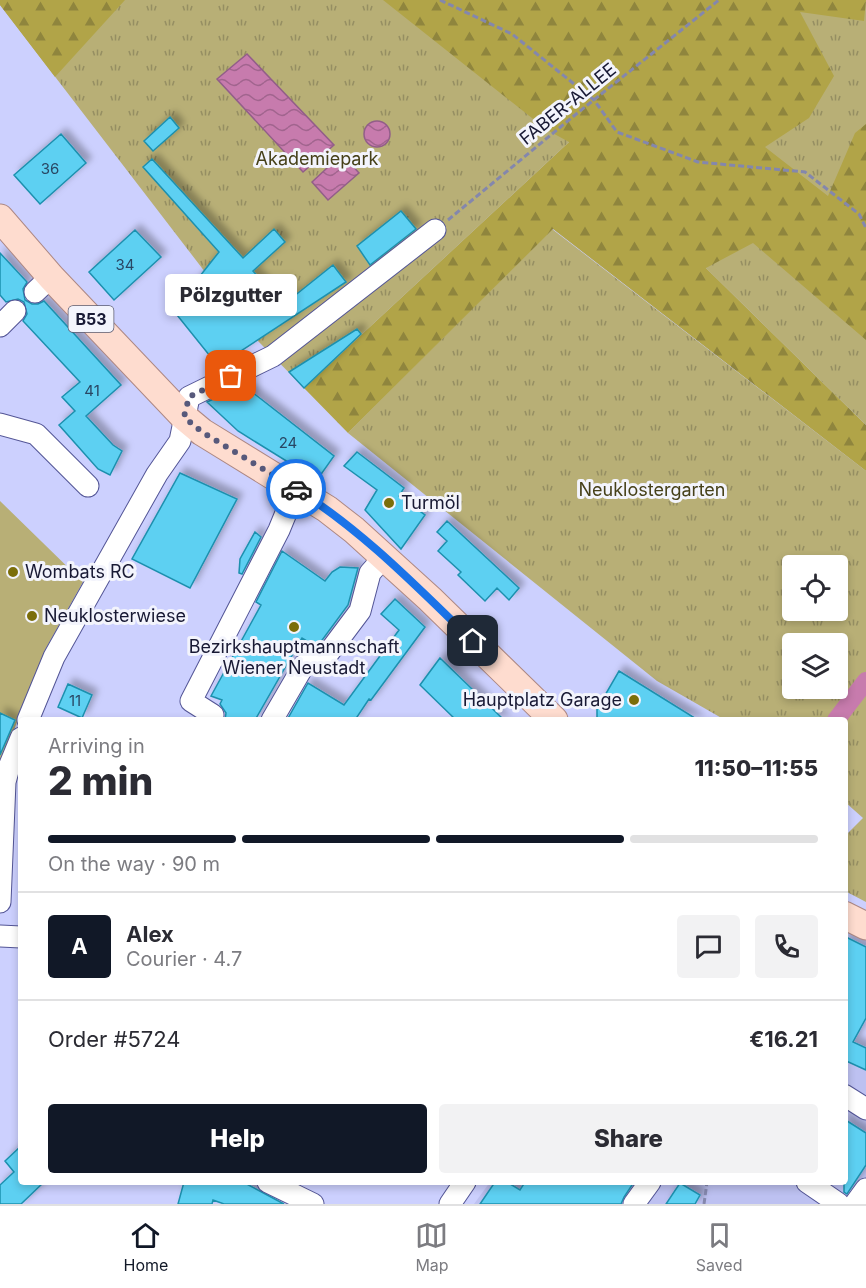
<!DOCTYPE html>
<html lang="en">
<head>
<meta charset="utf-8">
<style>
  body { margin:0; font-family:Inter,sans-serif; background:#f2f2f3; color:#2b2b33; height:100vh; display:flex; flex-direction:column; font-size:22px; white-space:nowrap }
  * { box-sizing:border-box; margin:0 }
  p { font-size:20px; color:#7c7c81 }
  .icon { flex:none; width:33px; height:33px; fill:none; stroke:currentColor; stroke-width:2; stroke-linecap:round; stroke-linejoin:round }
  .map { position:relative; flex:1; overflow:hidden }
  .panel { position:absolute; left:18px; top:717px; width:830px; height:468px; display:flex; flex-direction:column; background:#fff; border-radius:6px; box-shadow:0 3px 9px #0003 }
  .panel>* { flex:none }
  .tools { position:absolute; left:782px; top:555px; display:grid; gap:12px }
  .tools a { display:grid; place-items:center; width:66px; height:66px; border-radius:6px; background:#fff; box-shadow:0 3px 9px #0003; font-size:30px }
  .pin { position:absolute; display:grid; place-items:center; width:51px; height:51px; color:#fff; margin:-26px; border-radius:12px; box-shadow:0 3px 9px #0006 }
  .courier { position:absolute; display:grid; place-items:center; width:60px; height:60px; margin:-30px; border:4px solid #1a73e8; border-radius:50%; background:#fff; color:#222; box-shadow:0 2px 8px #0007 }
  .bubble { position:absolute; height:42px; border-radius:6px; background:#fff; box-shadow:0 3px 9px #0003; font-size:20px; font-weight:800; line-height:42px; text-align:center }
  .summary em { font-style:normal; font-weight:800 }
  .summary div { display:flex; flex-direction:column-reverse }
  .summary { display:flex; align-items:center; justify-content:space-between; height:102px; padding:0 30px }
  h1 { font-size:39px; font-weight:800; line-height:45px }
  .bar { display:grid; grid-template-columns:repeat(4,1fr); gap:9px 6px; align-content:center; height:72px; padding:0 30px }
  .bar i { height:8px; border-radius:4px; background:#e1e1e2 }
  .bar .on { background:#111827 }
  .bar p { grid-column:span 4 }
  .line { display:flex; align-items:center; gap:15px; padding:0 30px; border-top:2px solid #e1e1e2 }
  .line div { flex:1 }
  .round { display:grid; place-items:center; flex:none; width:63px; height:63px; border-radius:6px; background:#f2f2f3 }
  .primary-button { display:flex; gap:12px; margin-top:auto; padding:12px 30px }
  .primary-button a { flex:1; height:69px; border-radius:6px; background:#111827; color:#fff; font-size:24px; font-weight:800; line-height:69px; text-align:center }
  .primary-button a+a { background:#f2f2f3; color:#2b2b33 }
  .tabs { display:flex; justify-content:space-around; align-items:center; height:84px; border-top:2px solid #e1e1e2; background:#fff; font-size:16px; color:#7c7c81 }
  .tabs a { display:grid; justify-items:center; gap:3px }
  .tabs .on { color:#111827 }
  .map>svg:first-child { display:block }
</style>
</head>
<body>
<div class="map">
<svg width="866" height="1204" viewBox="0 0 866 1204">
  <defs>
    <pattern id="grass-tufts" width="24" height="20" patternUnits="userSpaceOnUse" patternTransform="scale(1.5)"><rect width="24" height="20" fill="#b8af76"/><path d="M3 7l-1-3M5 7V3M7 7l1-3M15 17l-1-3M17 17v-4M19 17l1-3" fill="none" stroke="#958e62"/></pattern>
    <pattern id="forest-firs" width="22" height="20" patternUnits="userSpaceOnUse" patternTransform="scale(1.5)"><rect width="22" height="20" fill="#b1a448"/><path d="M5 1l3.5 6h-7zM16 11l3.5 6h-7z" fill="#8f853d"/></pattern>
    <pattern id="water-waves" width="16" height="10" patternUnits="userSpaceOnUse" patternTransform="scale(1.5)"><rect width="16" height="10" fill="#c77bad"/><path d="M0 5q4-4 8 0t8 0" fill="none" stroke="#a1648e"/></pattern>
    <filter id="shadow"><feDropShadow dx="5.5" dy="-5.5" stdDeviation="3" flood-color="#0004"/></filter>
  </defs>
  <rect width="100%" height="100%" fill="#ccd0fe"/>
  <!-- built -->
  <path fill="#bdc1f1" d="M845,1060L866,1070V1204H474L490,1182H844Z"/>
  <!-- grass -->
  <path fill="url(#grass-tufts)" fill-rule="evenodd" d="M0,0H866V425L706,268L569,142L304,388L258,341L0,5Z
    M552,229L866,471V902L845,891V836L863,818L845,802L844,720H725L657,681L348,433ZM792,566H837V610H792ZM792,644H837V688H792Z"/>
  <!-- forest -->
  <path fill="url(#forest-firs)" d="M0,0H125L55,77L0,5Z
    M383,0H866L864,21L800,12L834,76L809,118L765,147L828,196L855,133L866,124V340L753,243L706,268L866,425V471L553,229L348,433L304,388L569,142L547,130Z"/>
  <!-- pitch -->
  <path fill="#b8af76" d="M0,501L83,582L45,650L0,766Z"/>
  <!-- water -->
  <path fill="url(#water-waves)" stroke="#925e89" stroke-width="1.5" d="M247,54L334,145L303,172L217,79Z
    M364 134a13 13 0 1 1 26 0a13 13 0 1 1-26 0Z
    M342,154L359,173L328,200L312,182Z"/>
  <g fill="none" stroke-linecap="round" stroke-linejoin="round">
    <!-- canal -->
    <path stroke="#c77bad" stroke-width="18" d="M836,720L866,681"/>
  </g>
  <!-- building -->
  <path fill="#5dd0f2" stroke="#1c90ae" stroke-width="1.5" filter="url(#shadow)" d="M170,117L179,128L153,151L144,141Z
    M61,134L86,163L40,204L14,175Z
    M152,159L243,258L274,229L285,242L253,271L283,305L333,265L346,282L218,366L173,310L219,252L143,167Z
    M401,211L416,229L370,265L357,246Z
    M135,230L161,257L114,300L89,272Z
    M0,253L27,282L23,289L25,300L32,304H38L44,301L121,385L86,416L113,445L122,451L110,475L98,469L59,425L75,411L62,397L80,382L23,321L27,314L24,302L18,299L6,302L0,295Z
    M357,329L361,334L304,388L289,372Z
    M243,385L334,456L317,480L238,431L207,402Z
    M357,452L404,488L399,496L425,515L401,549L365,510L377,490L344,466Z
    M180,473L237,499L190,588L132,559Z
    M447,521L519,588L509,600L497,588L485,601L458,575L461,572L438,551L447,541L437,532Z
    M255,532L261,537L242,574L239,573L240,559Z
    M282,551L325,581L332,572L340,567L358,568L348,605L317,647L302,638L255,720H225L226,713L220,704L222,700L211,696L261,605L256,602Z
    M395,599L425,627L371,700L369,699L355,720H287L308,683L344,705L399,630L381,614Z
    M440,658L504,720H456L420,685Z
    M619,671L698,720H597V709Z
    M68,684L92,695L82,718L58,707Z
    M0,713L15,720L0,755Z
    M844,936L866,947V1018L853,1042L866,1048V1070L844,1060Z
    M844,1119L866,1133V1165L847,1194L844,1192Z
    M21,1146V1182H44L21,1204H0V1185L14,1172L5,1161Z
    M184,1182H243L284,1204H224L213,1200L212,1204H178Z
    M495,1182H507L520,1190L525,1182H634L624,1197L621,1204H480Z
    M680,1183L700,1195L695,1204H666Z"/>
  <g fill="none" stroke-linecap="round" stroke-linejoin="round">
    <defs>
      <path id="minor" d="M35,292L51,277
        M0,326L15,311
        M0,424L36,434L88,486
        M28,720L54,657L157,474L180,441L189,397L273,356L435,230
        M211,720L213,715L191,701L279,530L286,513L300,491
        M272,720L304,665L324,659L360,611L370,573L384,557
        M0,902L5,782L9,767L21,738
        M0,936L21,937
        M844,1095L866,1109
        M268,1182L313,1204
        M807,1182L839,1204
        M450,1204L465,1182
        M634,1204L650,1182
        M855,1204L866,1189"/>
      <path id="major" d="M0,218L51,277L184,417L202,432L327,509L354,530L430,599L554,720
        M844,915L866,926"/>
    </defs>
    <!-- minor casing -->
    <use href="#minor" stroke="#535596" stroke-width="23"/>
    <!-- major casing -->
    <use href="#major" stroke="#ad8884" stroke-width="29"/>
    <!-- path -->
    <path stroke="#8487ad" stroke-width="3" stroke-dasharray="6 3" stroke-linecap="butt" d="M440,0L512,34L594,100L617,132L698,162L805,172L859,214L866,228
      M448,220L575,115L719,0
      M704,1204L707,1182"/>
    <!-- minor -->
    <use href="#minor" stroke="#fff" stroke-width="21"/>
    <!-- major -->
    <use href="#major" stroke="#fedccf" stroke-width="27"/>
  </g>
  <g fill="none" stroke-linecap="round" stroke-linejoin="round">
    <!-- done -->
    <path stroke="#57597b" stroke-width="6" stroke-dasharray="0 10.8" d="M231,376L189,397L184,417L202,432L296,489"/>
    <!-- route -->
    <path stroke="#1a73e8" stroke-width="8" d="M296,489C362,530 417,587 473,641"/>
  </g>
  <!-- markers -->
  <g fill="#7b6e0a" stroke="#f3f4fc" stroke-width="2">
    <circle cx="389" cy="503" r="6"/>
    <circle cx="13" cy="572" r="6"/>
    <circle cx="32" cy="616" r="6"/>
    <circle cx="294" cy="627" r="6"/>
    <circle cx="634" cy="700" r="6"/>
  </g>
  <g text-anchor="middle" stroke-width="6" stroke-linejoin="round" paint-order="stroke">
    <!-- number labels -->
    <g font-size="15" fill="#294764">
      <text x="50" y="174">36</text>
      <text x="125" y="270">34</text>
      <text x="92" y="396">41</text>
      <text x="288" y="448">24</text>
      <text x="75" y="706">11</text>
    </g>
    <!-- shield labels -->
    <rect fill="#f3f4fc" stroke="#5a5b70" stroke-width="1.5" x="68.5" y="306" width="45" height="26" rx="4.5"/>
    <g font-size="16" font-weight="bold" fill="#181934">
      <text x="91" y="325">B53</text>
    </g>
    <!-- street labels -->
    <g font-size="18" fill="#181934" stroke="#f3f4fc">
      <text transform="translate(568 104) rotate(-39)" y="6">FABER-ALLEE</text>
    </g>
    <!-- park labels -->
    <g font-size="18" fill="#464019" stroke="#f3f4fc">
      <text x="317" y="165">Akademiepark</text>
      <text x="652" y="496">Neuklostergarten</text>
    </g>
    <!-- poi labels -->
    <g font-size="18" fill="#181934" stroke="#f3f4fc" text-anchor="start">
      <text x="401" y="509">Turmöl</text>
      <text x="25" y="578">Wombats RC</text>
      <text x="44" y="622">Neuklosterwiese</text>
      <text x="294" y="653" text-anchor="middle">Bezirkshauptmannschaft<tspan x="294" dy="21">Wiener Neustadt</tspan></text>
      <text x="622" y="706" text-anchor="end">Hauptplatz Garage</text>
    </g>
  </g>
</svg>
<div class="tools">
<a><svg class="icon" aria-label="locate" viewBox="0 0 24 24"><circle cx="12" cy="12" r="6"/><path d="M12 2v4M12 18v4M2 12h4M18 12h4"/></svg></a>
<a><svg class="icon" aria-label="layers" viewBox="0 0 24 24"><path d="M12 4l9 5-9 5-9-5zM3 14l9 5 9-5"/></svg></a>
</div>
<div class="pin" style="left:231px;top:376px;background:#ea580c"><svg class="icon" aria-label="bag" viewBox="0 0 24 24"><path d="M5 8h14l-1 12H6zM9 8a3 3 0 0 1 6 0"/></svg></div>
<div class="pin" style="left:473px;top:641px;background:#1f2937"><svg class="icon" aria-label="home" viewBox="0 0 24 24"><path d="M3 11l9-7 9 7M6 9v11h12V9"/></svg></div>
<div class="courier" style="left:296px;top:489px"><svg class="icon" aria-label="car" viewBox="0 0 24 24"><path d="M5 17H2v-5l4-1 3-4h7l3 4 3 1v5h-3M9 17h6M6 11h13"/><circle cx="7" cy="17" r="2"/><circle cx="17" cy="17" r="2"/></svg></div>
<div class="bubble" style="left:165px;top:274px;width:132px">Pölzgutter</div>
<section class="panel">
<div class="summary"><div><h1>2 min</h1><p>Arriving in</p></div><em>11:50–11:55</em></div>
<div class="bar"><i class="on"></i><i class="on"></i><i class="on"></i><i></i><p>On the way · 90 m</p></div>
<div class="line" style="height:108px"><b class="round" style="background:#111827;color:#fff">A</b><div><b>Alex</b><p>Courier · 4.7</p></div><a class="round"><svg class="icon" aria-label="chat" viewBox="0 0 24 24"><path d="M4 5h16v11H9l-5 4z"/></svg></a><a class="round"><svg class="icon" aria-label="phone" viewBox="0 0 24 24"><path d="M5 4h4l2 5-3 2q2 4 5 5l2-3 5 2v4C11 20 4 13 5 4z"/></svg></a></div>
<div class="line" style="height:78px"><div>Order #5724</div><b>€16.21</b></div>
<div class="primary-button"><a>Help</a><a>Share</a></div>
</section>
</div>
<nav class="tabs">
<a class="on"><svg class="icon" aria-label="home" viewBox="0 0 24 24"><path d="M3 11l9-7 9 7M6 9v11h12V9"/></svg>Home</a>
<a><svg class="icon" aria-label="map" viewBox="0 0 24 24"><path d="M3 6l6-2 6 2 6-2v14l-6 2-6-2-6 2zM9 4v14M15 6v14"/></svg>Map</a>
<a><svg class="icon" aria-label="saved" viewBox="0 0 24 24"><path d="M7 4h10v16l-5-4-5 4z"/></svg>Saved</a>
</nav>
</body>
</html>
